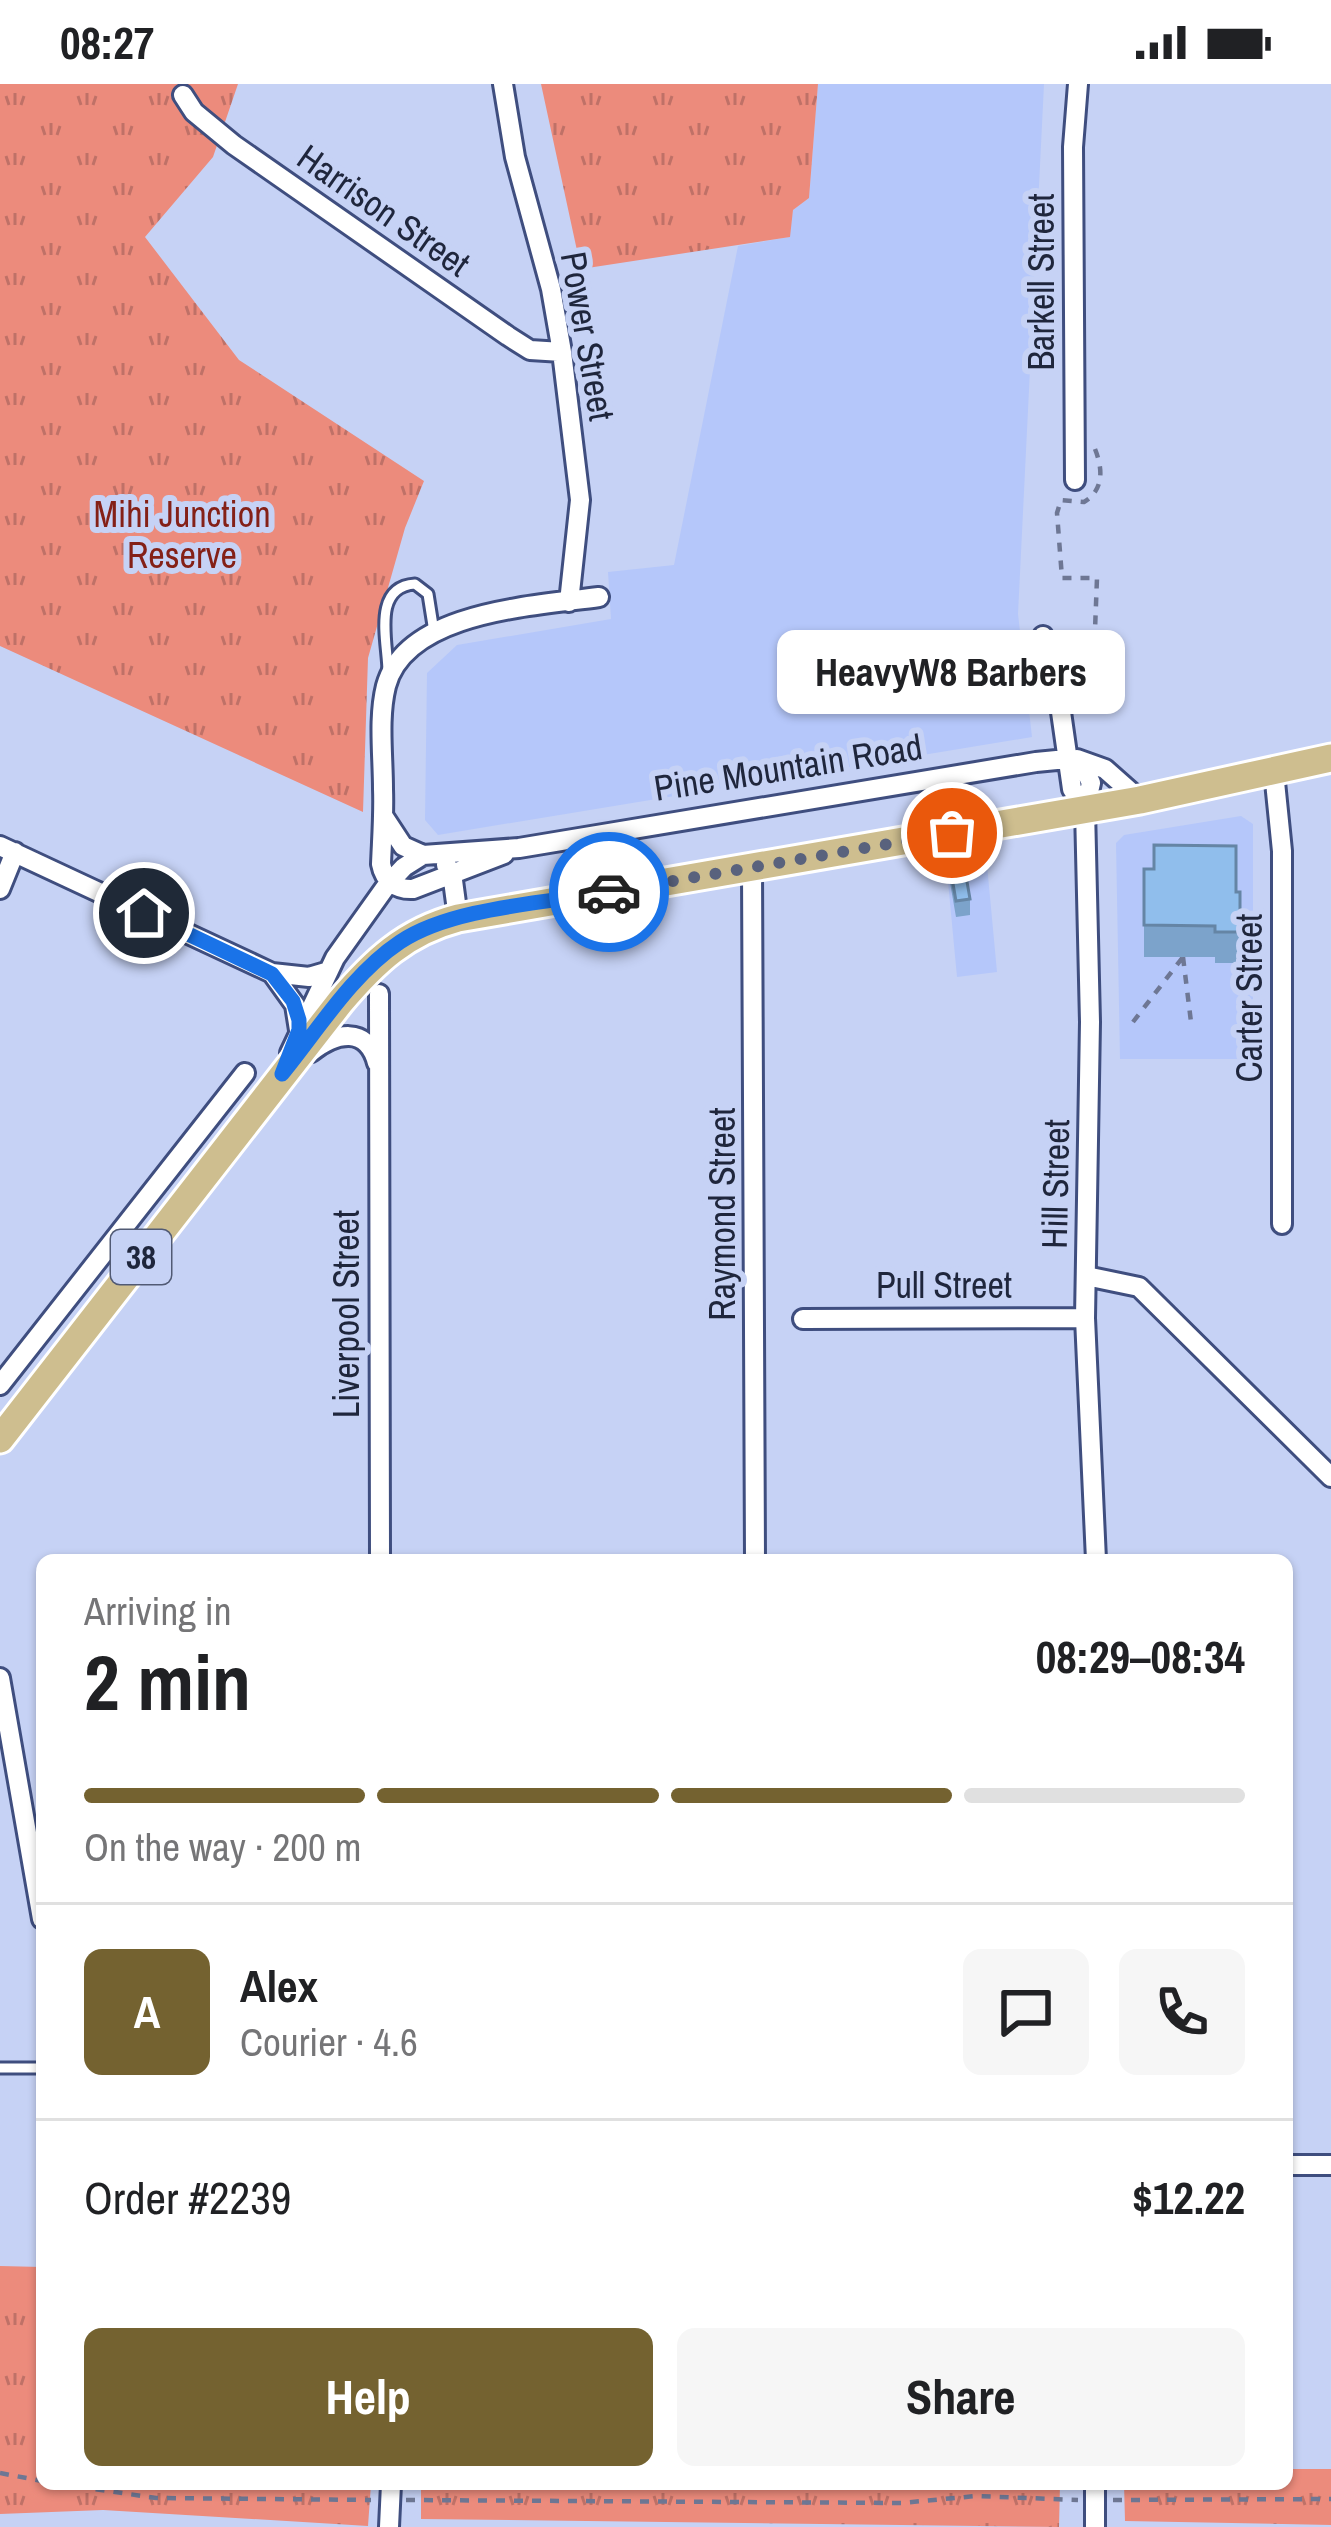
<!DOCTYPE html>
<html lang="en">
<head>
<meta charset="utf-8">
<style>
  body { margin:0; font-family:"Archivo Narrow",sans-serif; background:#f6f6f6; color:#202124; height:100vh; display:flex; flex-direction:column; font-size:45px; white-space:nowrap }
  * { box-sizing:border-box; margin:0 }
  p { font-size:39px; color:#757577 }
  .icon { flex:none; width:66px; height:66px; fill:none; stroke:currentColor; stroke-width:2; stroke-linecap:round; stroke-linejoin:round }
  .map { position:relative; flex:1; overflow:hidden }
  .sheet { position:absolute; left:36px; top:1470px; width:1257px; height:936px; display:flex; flex-direction:column; background:#fff; border-radius:18px; box-shadow:0 3px 9px #0004 }
  .sheet>* { flex:none }
  .pin { position:absolute; display:grid; place-items:center; width:102px; height:102px; color:#fff; margin:-51px; border:6px solid #fff; border-radius:50%; box-shadow:0 3px 12px #0007 }
  .courier { position:absolute; display:grid; place-items:center; width:120px; height:120px; margin:-60px; border:9px solid #1a73e8; border-radius:50%; background:#fff; color:#222; box-shadow:0 3px 15px #0007 }
  .bubble { position:absolute; height:84px; border-radius:18px; background:#fff; box-shadow:0 3px 9px #0004; font-size:39px; font-weight:800; line-height:84px; text-align:center }
  .overview em { font-style:normal; font-weight:800 }
  .overview div { display:flex; flex-direction:column-reverse }
  .overview { display:flex; align-items:center; justify-content:space-between; height:204px; padding:0 48px }
  h1 { font-size:78px; font-weight:800; line-height:90px }
  .bar { display:grid; grid-template-columns:repeat(4,1fr); gap:18px 12px; align-content:center; height:144px; padding:0 48px }
  .bar i { height:15px; border-radius:9px; background:#e0e0e0 }
  .bar .on { background:#746230 }
  .bar p { grid-column:span 4 }
  .line { display:flex; align-items:center; gap:30px; padding:0 48px; border-top:3px solid #e0e0e0 }
  .line div { flex:1 }
  .round { display:grid; place-items:center; flex:none; width:126px; height:126px; border-radius:18px; background:#f6f6f6 }
  .primary-button { display:flex; gap:24px; margin-top:auto; padding:24px 48px }
  .primary-button a { flex:1; height:138px; border-radius:18px; background:#746230; color:#fff; font-size:48px; font-weight:800; line-height:138px; text-align:center }
  .primary-button a+a { background:#f6f6f6; color:#202124 }
  .status { display:flex; justify-content:space-between; align-items:center; height:84px; padding:0 60px; background:#fff; direction:ltr }
  .status svg { height:33px; fill:currentColor }
  .map>svg:first-child { display:block }
</style>
</head>
<body>
<div class="status"><b>08:27</b><svg viewBox="0 0 49 12"><path d="M0 12V9h3v3zM5 12V6h3v6zM10 12V3h3v9zM15 12V0h3v12zM26 1h20v11H26zM47 4h2v5h-2z"/></svg></div>
<div class="map">
<svg width="1331" height="2443" viewBox="0 0 1331 2443">
  <defs>
    <pattern id="grass-tufts" width="24" height="20" patternUnits="userSpaceOnUse" patternTransform="scale(3)"><rect width="24" height="20" fill="#ec8b7c"/><path d="M3 7l-1-3M5 7V3M7 7l1-3M15 17l-1-3M17 17v-4M19 17l1-3" fill="none" stroke="#bf7167"/></pattern>
  </defs>
  <rect width="100%" height="100%" fill="#c6d2f5"/>
  <!-- built -->
  <path fill="#b5c7fa" d="M818,0H1044L1018,530L1032,653L438,751L425,736L427,589L457,561L611,535L608,488L674,481L738,162L789,153L793,126L809,114Z
    M1241,732L1253,740V975H1120L1116,759L1124,751Z
    M987,781L997,888L957,893L947,787Z"/>
  <!-- grass -->
  <path fill="url(#grass-tufts)" d="M0,0H238L213,73L145,153L239,276L424,397L405,444L368,574L363,728L0,562Z
    M541,0H818L809,114L793,126L790,153L581,185Z
    M0,2182L42,2183V2400H371L368,2442L103,2426L0,2430Z
    M1287,2385H1331V2441L1125,2437L1124,2400H1287Z
    M421,2400H1060L1059,2443L421,2435Z"/>
  <g fill="none" stroke-linecap="round" stroke-linejoin="round">
    <defs>
      <path id="service" d="M388,588C388,559 371,503 415,500L428,510L434,548
        M0,1984H42"/>
      <path id="minor" d="M503,0L515,73L551,205L562,268L580,416L569,518
        M183,11L194,28L234,61L508,252L530,266L562,268
        M1075,396L1073,63L1078,0
        M1043,552L1057,600L1072,705L1085,725
        M1077,675L1105,685L1140,716
        M1274,688L1282,767V1140
        M384,733L403,762L423,771
        M0,762L272,889L309,893L326,888
        M504,770L413,805C396,806 384,796 381,780C382,755 384,730 383,705C383,671 378,634 386,602C406,527 535,522 599,513
        M446,781L452,789L458,834
        M752,784L755,1476
        M0,805L15,768
        M272,889L295,921L299,946
        M379,910L380,1476
        M311,968C335,949 367,941 377,979
        M290,969L335,874L387,801L404,783L423,771L519,764L1036,678L1067,675L1082,679L1091,699L1085,725L1090,938L1085,1234L1096,1476
        M1086,1192L1139,1203L1331,1393
        M803,1235L1085,1234
        M0,1301L245,989
        M0,1594L42,1835
        M1287,2081H1331
        M389,2443L391,2400
        M1095,2443V2400"/>
      <path id="primary" d="M0,1355L340,918C374,878 405,848 458,834L1140,716L1331,674"/>
    </defs>
    <!-- service casing -->
    <use href="#service" stroke="#3f4e7f" stroke-width="15"/>
    <!-- minor casing -->
    <use href="#minor" stroke="#3f4e7f" stroke-width="24"/>
    <!-- primary casing -->
    <use href="#primary" stroke="#fff" stroke-width="33"/>
    <!-- path -->
    <path stroke="#6e7794" stroke-width="4.5" stroke-dasharray="9 9" stroke-linecap="butt" d="M1095,365C1103,385 1104,406 1084,418L1061,416L1057,429L1062,494H1097L1095,546
      M1183,873L1191,938
      M1133,938L1183,873
      M0,2389L42,2397
      M60,2400L156,2414L371,2416
      M406,2416L901,2419L976,2412L1078,2416
      M1113,2416L1331,2415"/>
    <!-- service -->
    <use href="#service" stroke="#fff" stroke-width="9"/>
    <!-- minor -->
    <use href="#minor" stroke="#fff" stroke-width="18"/>
    <!-- primary -->
    <use href="#primary" stroke="#cebe8f" stroke-width="27"/>
  </g>
  <!-- wall -->
  <path fill="#7ca3cb" d="M948,771L970,815V831L956,833L948,787Z
    M1144,785L1240,808V879H1215V873H1144Z"/>
  <!-- building -->
  <path fill="#90beec" stroke="#6585a5" stroke-width="3" d="M1154,761L1236,762V808H1240V848H1215V842L1144,841V785H1154Z
    M962,769L970,815L956,817L948,771Z"/>
  <g fill="none" stroke-linecap="round" stroke-linejoin="round">
    <!-- done -->
    <path stroke="#59627d" stroke-width="12" stroke-dasharray="0 21.6" d="M609,808L952,749"/>
    <!-- route -->
    <path stroke="#1a73e8" stroke-width="15" d="M144,829L272,890L293,917L299,936V946L282,990C318,946 352,890 400,858C452,823 547,819 609,808"/>
  </g>
  <g text-anchor="middle" stroke-width="12" stroke-linejoin="round" paint-order="stroke">
    <!-- shield labels -->
    <rect fill="#c6d2f5" stroke="#515a74" stroke-width="3" x="111" y="1146" width="60" height="54" rx="9"/>
    <g font-size="33" font-weight="bold" fill="#1f263c">
      <text x="141" y="1185">38</text>
    </g>
    <!-- street labels -->
    <g font-size="36" fill="#1f263c" stroke="#c6d2f5">
      <text transform="translate(384 126) rotate(35)" y="13">Harrison Street</text>
      <text transform="translate(1041 198) rotate(-90)" y="13">Barkell Street</text>
      <text transform="translate(588 252) rotate(80)" y="13">Power Street</text>
      <text transform="translate(788 683) rotate(-9)" y="13">Pine Mountain Road</text>
      <text transform="translate(1249 914) rotate(-90)" y="13">Carter Street</text>
      <text transform="translate(1055 1100) rotate(-89)" y="13">Hill Street</text>
      <text transform="translate(722 1130) rotate(-90)" y="13">Raymond Street</text>
      <text x="944" y="1214">Pull Street</text>
      <text transform="translate(346 1230) rotate(-90)" y="13">Liverpool Street</text>
    </g>
    <!-- park labels -->
    <g font-size="36" fill="#842017" stroke="#c6d2f5">
      <text x="182" y="443">Mihi Junction<tspan x="182" dy="41">Reserve</tspan></text>
    </g>
  </g>
</svg>
<div class="pin" style="left:952px;top:749px;background:#ea580c"><svg class="icon" aria-label="bag" viewBox="0 0 24 24"><path d="M5 8h14l-1 12H6zM9 8a3 3 0 0 1 6 0"/></svg></div>
<div class="pin" style="left:144px;top:829px;background:#1f2937"><svg class="icon" aria-label="home" viewBox="0 0 24 24"><path d="M3 11l9-7 9 7M6 9v11h12V9"/></svg></div>
<div class="courier" style="left:609px;top:808px"><svg class="icon" aria-label="car" viewBox="0 0 24 24"><path d="M5 17H2v-5l4-1 3-4h7l3 4 3 1v5h-3M9 17h6M6 11h13"/><circle cx="7" cy="17" r="2"/><circle cx="17" cy="17" r="2"/></svg></div>
<div class="bubble" style="left:777px;top:546px;width:348px">HeavyW8 Barbers</div>
<section class="sheet">
<div class="overview"><div><h1>2 min</h1><p>Arriving in</p></div><em>08:29–08:34</em></div>
<div class="bar"><i class="on"></i><i class="on"></i><i class="on"></i><i></i><p>On the way · 200 m</p></div>
<div class="line" style="height:216px"><b class="round" style="background:#746230;color:#fff">A</b><div><b>Alex</b><p>Courier · 4.6</p></div><a class="round"><svg class="icon" aria-label="chat" viewBox="0 0 24 24"><path d="M4 5h16v11H9l-5 4z"/></svg></a><a class="round"><svg class="icon" aria-label="phone" viewBox="0 0 24 24"><path d="M5 4h4l2 5-3 2q2 4 5 5l2-3 5 2v4C11 20 4 13 5 4z"/></svg></a></div>
<div class="line" style="height:156px"><div>Order #2239</div><b>$12.22</b></div>
<div class="primary-button"><a>Help</a><a>Share</a></div>
</section>
</div>
</body>
</html>
